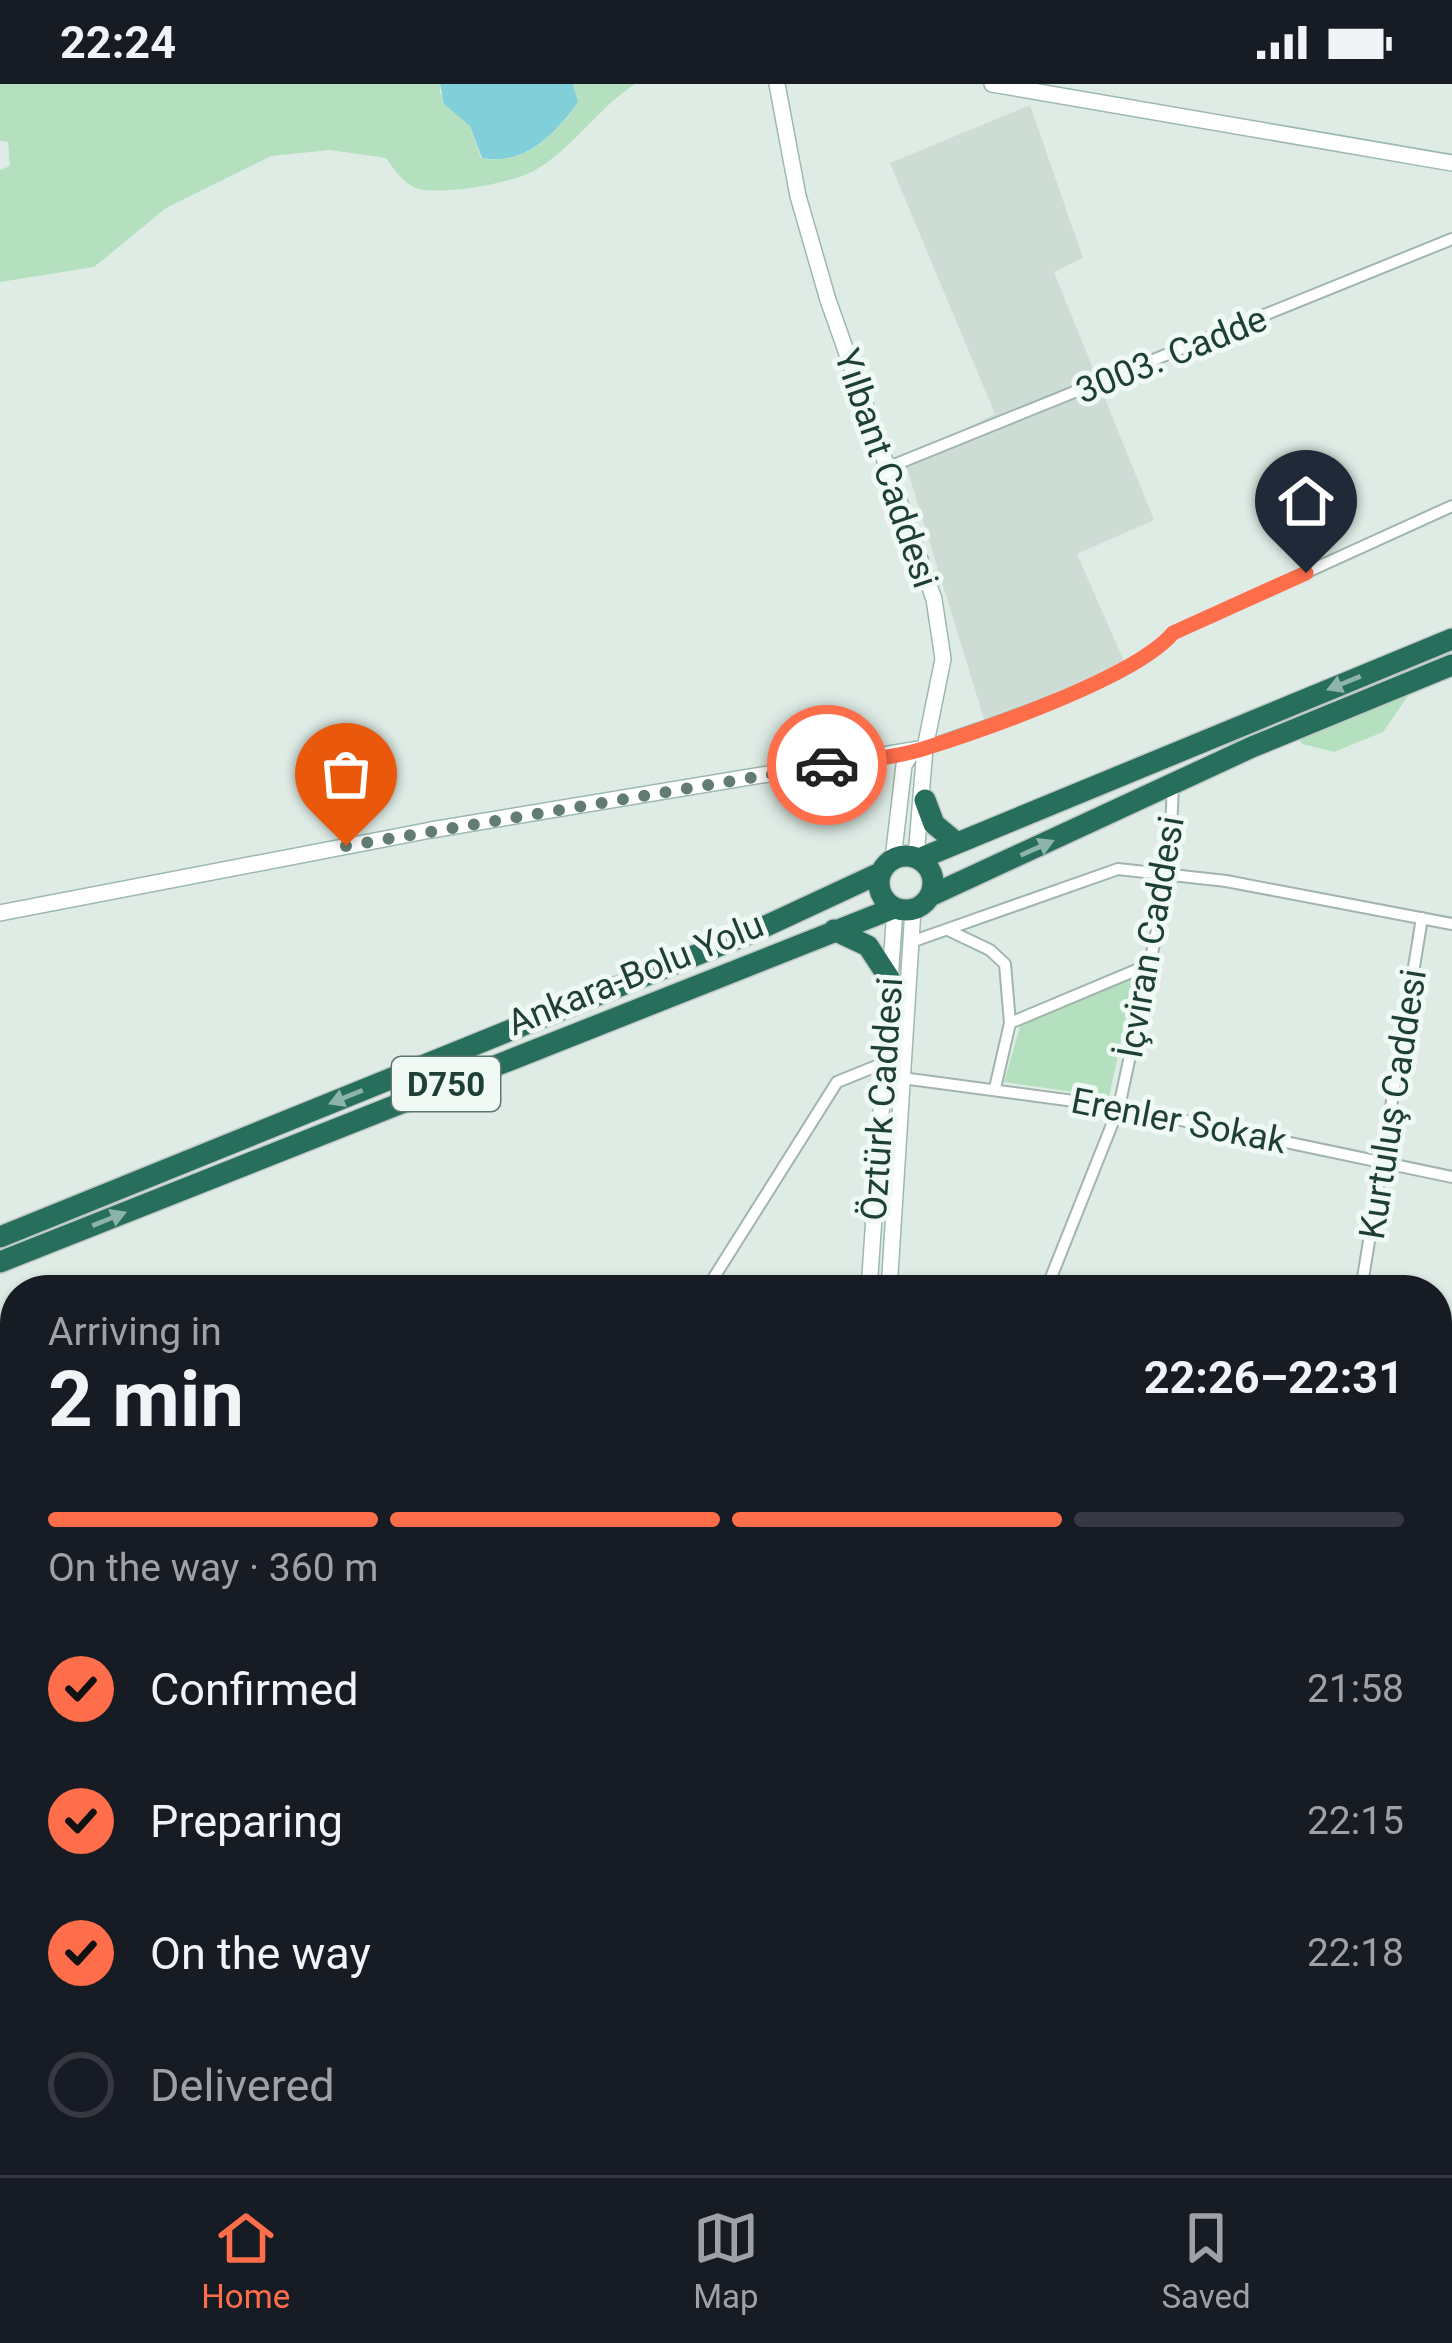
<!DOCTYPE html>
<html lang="en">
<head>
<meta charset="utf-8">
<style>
  body { margin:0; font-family:Roboto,sans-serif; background:#242831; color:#f1f3f6; height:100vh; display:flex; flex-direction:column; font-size:45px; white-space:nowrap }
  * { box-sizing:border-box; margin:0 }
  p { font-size:39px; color:#9ea1a6 }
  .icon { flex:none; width:66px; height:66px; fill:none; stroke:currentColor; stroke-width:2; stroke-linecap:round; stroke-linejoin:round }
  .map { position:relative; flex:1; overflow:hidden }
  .drawer { position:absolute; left:0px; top:1191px; width:1452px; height:900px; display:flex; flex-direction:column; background:#171b24; border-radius:48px 48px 0 0; box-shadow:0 3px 9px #0004 }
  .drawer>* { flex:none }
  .pin { position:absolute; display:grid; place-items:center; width:102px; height:102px; color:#fff; margin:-123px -51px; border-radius:50% 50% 50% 0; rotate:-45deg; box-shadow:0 0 12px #0007 }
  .pin .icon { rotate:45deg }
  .courier { position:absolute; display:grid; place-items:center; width:120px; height:120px; margin:-60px; border:9px solid #ff6e4b; border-radius:50%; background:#fff; color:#222; box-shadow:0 3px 15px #0007 }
  .head em { font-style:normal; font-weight:700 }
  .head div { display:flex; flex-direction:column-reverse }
  .head { display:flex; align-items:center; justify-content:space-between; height:204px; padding:0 48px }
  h1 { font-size:78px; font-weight:700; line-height:90px }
  .bar { display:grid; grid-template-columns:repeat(4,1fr); gap:18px 12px; align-content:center; height:144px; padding:0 48px }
  .bar i { height:15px; border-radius:9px; background:#363941 }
  .bar .active { background:#ff6e4b }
  .bar p { grid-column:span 4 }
  ol { padding:0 48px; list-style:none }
  li { display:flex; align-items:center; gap:36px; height:132px }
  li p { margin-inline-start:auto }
  li .icon { padding:12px; border-radius:50%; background:#ff6e4b; color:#111; stroke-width:4 }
  li:last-child { color:#9ea1a6 }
  li i { width:66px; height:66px; border:6px solid #363941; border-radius:50% }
  .status { display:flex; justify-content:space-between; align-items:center; height:84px; padding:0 60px; background:#171b24; direction:ltr }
  .status svg { height:33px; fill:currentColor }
  .dock { display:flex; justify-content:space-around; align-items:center; height:168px; border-top:3px solid #363941; background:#171b24; font-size:33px; color:#9ea1a6 }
  .dock a { display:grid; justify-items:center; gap:6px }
  .dock .active { color:#ff6e4b }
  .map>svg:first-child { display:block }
</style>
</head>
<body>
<div class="status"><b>22:24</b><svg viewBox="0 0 49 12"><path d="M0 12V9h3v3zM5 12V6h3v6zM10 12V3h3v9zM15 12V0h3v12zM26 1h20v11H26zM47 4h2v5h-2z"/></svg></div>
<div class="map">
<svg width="1452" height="2091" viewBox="0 0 1452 2091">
  <rect width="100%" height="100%" fill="#dfece6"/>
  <!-- built -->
  <path fill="#cddcd5" d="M1030,21L1083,174L1054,188L1154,436L1077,470L1127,584L985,638L904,375L995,330L890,79Z"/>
  <!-- green -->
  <path fill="#b5e0bf" d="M0,0H440V9L470,42L481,74C523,83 556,51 578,18L573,0H635C598,24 574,63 537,85C515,99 444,111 419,105C404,101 394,85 386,74L330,66L271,72L166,124L94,183L0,198V86L10,82L8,58L0,57Z
    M1410,609L1383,648L1334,668L1302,660L1299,654Z
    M1135,893L1109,1013L1004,998L1021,939Z
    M1437,1436L1443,1437L1452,1489V1494L1437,1496Z"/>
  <!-- water -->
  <path fill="#81cfd8" d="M440,0H573L578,18C555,51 524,82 482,74L470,42L444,20Z"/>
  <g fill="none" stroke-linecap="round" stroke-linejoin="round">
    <defs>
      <path id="street" d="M889,383L1452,155
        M925,664C990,639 1132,598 1173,549L1452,422
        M950,847L990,866L1005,880L1010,939L995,1004
        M911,858L1118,785L1226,797L1452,840
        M1010,939L1153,879
        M902,994L1119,1023L1452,1093
        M706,1206L837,998L884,979
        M1046,1206L1119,1023L1169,790L1173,701
        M1361,1206L1422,834
        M1452,1381V1420
        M1437,1430L1452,1431
        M1437,1693L1452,1701
        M0,1842L15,1840
        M176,2076L181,2086L205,2088
        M768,2076L790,2091
        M958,2076L980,2091
        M1400,2076L1428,2091
        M357,2091V2076
        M755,2091L762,2076
        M879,2091L885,2076
        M1058,2091L1065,2076
        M1158,2091L1164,2076"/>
      <path id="secondary" d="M777,0L798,112L828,216L934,515L943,575L925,664L916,773
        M992,0L1452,79
        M893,775L904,681L913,667
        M0,829L431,746L925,664
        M869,1206L895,824
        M889,1206L913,825
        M1437,1513L1452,1511
        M1437,1537L1452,1535
        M0,1705L15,1703
        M0,1728L15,1726
        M1437,1759L1452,1732
        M1437,1792L1452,1764
        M1437,1801L1452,1810
        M1275,2091L1282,2076"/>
      <path id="highway" d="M925,716L934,740L957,759
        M879 799a27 27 0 1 1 54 0a27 27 0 1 1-54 0Z
        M919,775L1452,555
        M930,812L1252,663L1452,581
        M834,846L868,862L889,894
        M0,1153L753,848L880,789
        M0,1178L894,824"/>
    </defs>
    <!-- street casing -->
    <use href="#street" stroke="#a1b5ad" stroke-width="14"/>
    <!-- secondary casing -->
    <use href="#secondary" stroke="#9cb9ae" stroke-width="18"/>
    <!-- highway casing -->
    <use href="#highway" stroke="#c0c9c6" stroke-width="24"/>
    <!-- street -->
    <use href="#street" stroke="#fff" stroke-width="10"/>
    <!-- secondary -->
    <use href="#secondary" stroke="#fff" stroke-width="15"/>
    <!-- highway -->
    <use href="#highway" stroke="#276e5c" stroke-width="21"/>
  </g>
  <!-- one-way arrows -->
  <defs><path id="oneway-solid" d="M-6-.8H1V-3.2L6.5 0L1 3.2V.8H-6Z" transform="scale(3)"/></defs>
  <g fill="#8cb4a8">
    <use href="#oneway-solid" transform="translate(1344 599) rotate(158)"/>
    <use href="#oneway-solid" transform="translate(1037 764) rotate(-24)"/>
    <use href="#oneway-solid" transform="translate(346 1013) rotate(158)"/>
    <use href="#oneway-solid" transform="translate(109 1135) rotate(-22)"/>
  </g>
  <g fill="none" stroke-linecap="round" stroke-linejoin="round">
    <!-- done -->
    <path stroke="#627c72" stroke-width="12" stroke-dasharray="0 21.6" d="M346,762L827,681"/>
    <!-- route -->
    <path stroke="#ff6e4b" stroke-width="15" d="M827,681C860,676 897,674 929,663C988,644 1136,593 1173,549L1306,489"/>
  </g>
  <g text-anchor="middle" stroke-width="10" stroke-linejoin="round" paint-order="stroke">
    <!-- shield labels -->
    <rect fill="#f0f9f4" stroke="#5d776e" stroke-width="3" x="392" y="973" width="108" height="54" rx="9"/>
    <g font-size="33" font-weight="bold" fill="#1e3f34">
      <text x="446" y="1012">D750</text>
    </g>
    <!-- street labels -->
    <g font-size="36" fill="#1e3f34" stroke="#f0f9f4">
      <text transform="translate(1171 270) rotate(-22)" y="13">3003. Cadde</text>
      <text transform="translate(887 384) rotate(71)" y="13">Yılbant Caddesi</text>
      <text transform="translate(1150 853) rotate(-80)" y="13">İçviran Caddesi</text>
      <text transform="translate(635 889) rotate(-22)" y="13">Ankara-Bolu Yolu</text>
      <text transform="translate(881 1015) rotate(-86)" y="13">Öztürk Caddesi</text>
      <text transform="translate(1392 1020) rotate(-81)" y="13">Kurtuluş Caddesi</text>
      <text transform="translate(1179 1036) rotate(11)" y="13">Erenler Sokak</text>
    </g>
  </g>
</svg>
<div class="pin" style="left:346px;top:762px;background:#ea580c"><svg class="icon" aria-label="bag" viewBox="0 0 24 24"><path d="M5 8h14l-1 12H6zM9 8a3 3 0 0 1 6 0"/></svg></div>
<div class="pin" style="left:1306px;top:489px;background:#1f2937"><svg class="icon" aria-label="home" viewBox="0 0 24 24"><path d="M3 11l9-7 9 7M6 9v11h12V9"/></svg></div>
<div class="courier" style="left:827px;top:681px"><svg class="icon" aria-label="car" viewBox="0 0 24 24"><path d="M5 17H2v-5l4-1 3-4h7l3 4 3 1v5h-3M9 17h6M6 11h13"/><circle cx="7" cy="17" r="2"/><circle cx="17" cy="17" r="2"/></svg></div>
<section class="drawer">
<div class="head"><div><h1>2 min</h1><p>Arriving in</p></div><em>22:26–22:31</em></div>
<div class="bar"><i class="active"></i><i class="active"></i><i class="active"></i><i></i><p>On the way · 360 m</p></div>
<ol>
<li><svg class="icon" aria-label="check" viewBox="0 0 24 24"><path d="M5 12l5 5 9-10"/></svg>Confirmed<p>21:58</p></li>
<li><svg class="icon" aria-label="check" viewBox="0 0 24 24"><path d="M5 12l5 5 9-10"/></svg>Preparing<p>22:15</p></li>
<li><svg class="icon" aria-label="check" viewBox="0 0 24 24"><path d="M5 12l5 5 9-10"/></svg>On the way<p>22:18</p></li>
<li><i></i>Delivered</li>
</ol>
</section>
</div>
<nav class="dock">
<a class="active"><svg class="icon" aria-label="home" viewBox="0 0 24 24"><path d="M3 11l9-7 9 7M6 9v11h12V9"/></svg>Home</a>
<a><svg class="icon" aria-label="map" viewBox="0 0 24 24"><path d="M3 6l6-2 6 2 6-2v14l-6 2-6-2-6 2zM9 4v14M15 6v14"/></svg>Map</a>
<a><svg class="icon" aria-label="saved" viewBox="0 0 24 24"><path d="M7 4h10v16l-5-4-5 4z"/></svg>Saved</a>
</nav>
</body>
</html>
